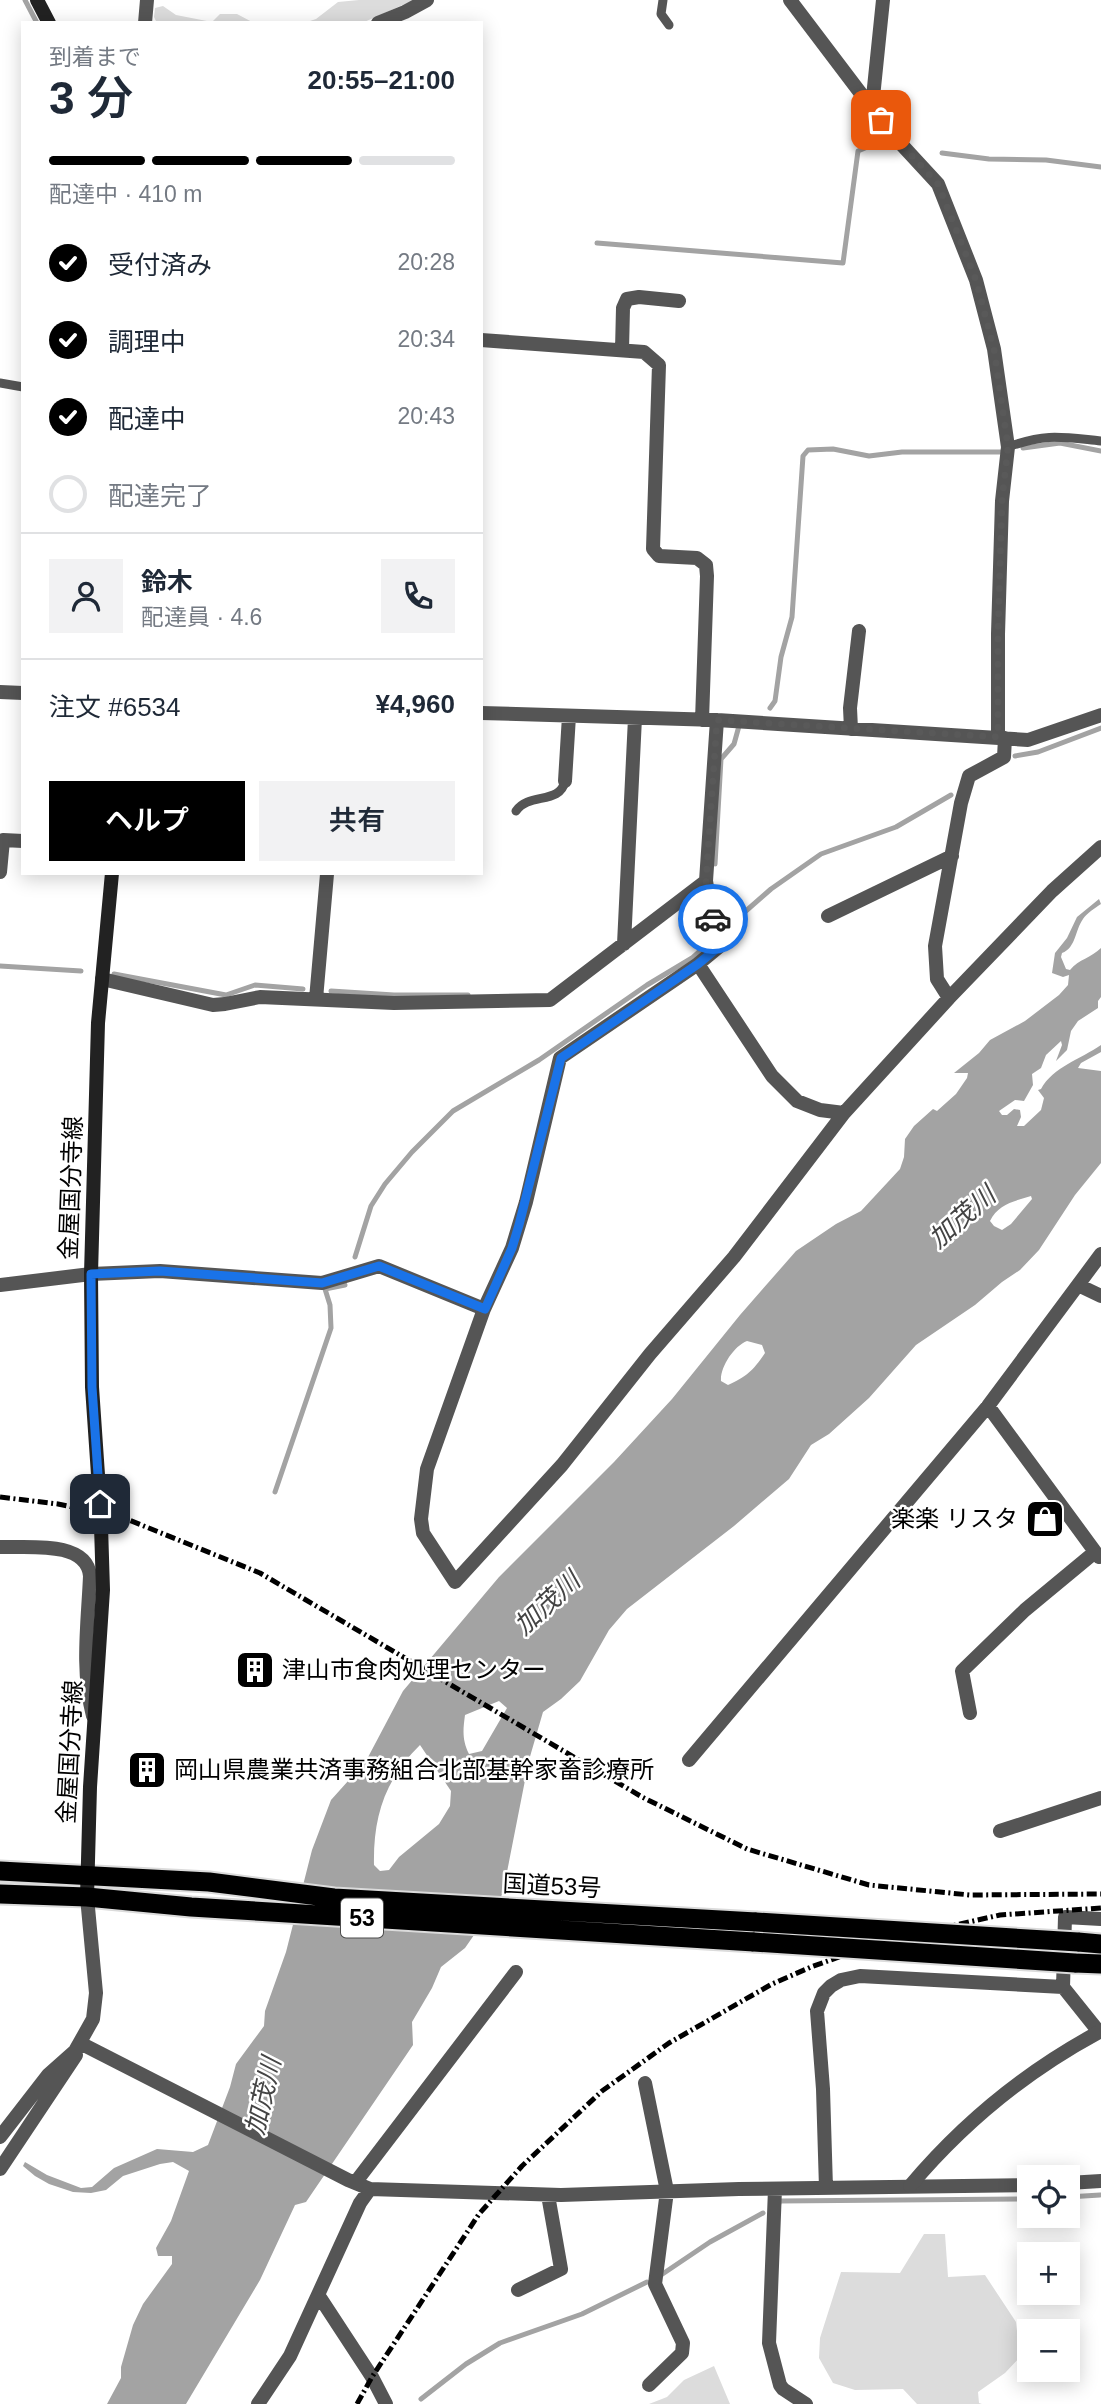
<!DOCTYPE html>
<html lang="ja">
<head>
<meta charset="utf-8">
<style>
  body { margin:0; font-family:Arial,"Noto Sans JP",sans-serif; background:#f2f2f3; color:#1f2937; height:100vh; display:flex; flex-direction:column; font-size:26px; white-space:nowrap }
  * { box-sizing:border-box; margin:0 }
  p { font-size:23px; color:#747a83 }
  .icon { flex:none; width:38px; height:38px; fill:none; stroke:currentColor; stroke-width:2; stroke-linecap:round; stroke-linejoin:round }
  .map { position:relative; flex:1; overflow:hidden }
  .details { position:absolute; left:21px; top:21px; width:462px; height:854px; display:flex; flex-direction:column; background:#fff; border-radius:0px; box-shadow:0 4px 18px #0003 }
  .details>* { flex:none }
  .tools { position:absolute; left:1017px; top:2165px; display:grid; gap:14px }
  .tools a { display:grid; place-items:center; width:63px; height:63px; border-radius:0px; background:#fff; box-shadow:0 4px 18px #0003; font-size:35px }
  .pin { position:absolute; display:grid; place-items:center; width:60px; height:60px; color:#fff; margin:-30px; border-radius:14px; box-shadow:0 4px 10px #0006 }
  .courier { position:absolute; display:grid; place-items:center; width:70px; height:70px; margin:-35px; border:5px solid #1a73e8; border-radius:50%; background:#fff; color:#222; box-shadow:0 2px 9px #0007 }
  .overview em { font-style:normal; font-weight:600 }
  .overview div { display:flex; flex-direction:column-reverse }
  .overview { display:flex; align-items:center; justify-content:space-between; height:119px; padding:0 28px }
  h1 { font-size:46px; font-weight:600; line-height:52px }
  .bar { display:grid; grid-template-columns:repeat(4,1fr); gap:10px 7px; align-content:center; height:84px; padding:0 28px }
  .bar i { height:9px; border-radius:5px; background:#e0e1e3 }
  .bar .selected { background:#000 }
  .bar p { grid-column:span 4 }
  .line { display:flex; align-items:center; gap:18px; padding:0 28px; border-top:2px solid #e0e1e3 }
  .line div { flex:1 }
  .round { display:grid; place-items:center; flex:none; width:74px; height:74px; border-radius:0px; background:#f2f2f3 }
  ol { padding:0 28px; list-style:none }
  li { display:flex; align-items:center; gap:21px; height:77px }
  li p { margin-inline-start:auto }
  li .icon { padding:7px; border-radius:50%; background:#000; color:#fff; stroke-width:4 }
  li:last-child { color:#747a83 }
  li i { width:38px; height:38px; border:4px solid #e0e1e3; border-radius:50% }
  .primary-button { display:flex; gap:14px; margin-top:auto; padding:14px 28px }
  .primary-button a { flex:1; height:80px; border-radius:0px; background:#000; color:#fff; font-size:28px; font-weight:600; line-height:80px; text-align:center }
  .primary-button a+a { background:#f2f2f3; color:#1f2937 }
  .map>svg:first-child { display:block }
</style>
</head>
<body>
<div class="map">
<svg width="1101" height="2404" viewBox="0 0 1101 2404">
  <rect width="100%" height="100%" fill="#fff"/>
  <!-- green -->
  <path fill="#dcdcdc" d="M359,0H414L362,23H304L316,19L338,2Z
    M163,6L176,15L212,22L220,14H237L254,23H157L154,17L155,8Z
    M924,2234H945L948,2277L985,2275L1016,2322L1020,2357L1005,2373L978,2392L979,2403L982,2404H917L903,2389L855,2390L833,2383L819,2358L820,2338L841,2272L900,2273Z
    M714,2366L730,2404H649L667,2397L684,2380Z"/>
  <!-- water -->
  <path fill="#a3a3a3" fill-rule="evenodd" d="M1099,899L1101,904C1095,908 1087,913 1083,919C1075,930 1076,948 1062,953L1061,957L1066,969L1070,970C1079,959 1091,958 1101,948V997L1098,1001V1008L1078,1021L1071,1031L1067,1050L1056,1061L1062,1045L1061,1041L1046,1055L1041,1068L1032,1074L1033,1085L1024,1101L1015,1100L999,1111L1002,1115H1007L1014,1109L1020,1110L1021,1117L1017,1126H1024L1041,1110L1044,1098L1038,1090L1041,1089C1053,1067 1081,1059 1101,1045V1052L1081,1063L1078,1068L1101,1071V1163L1075,1195L1039,1250L1020,1270L1002,1282L975,1305L916,1345L869,1398L829,1434L811,1445L789,1479L734,1526L627,1609L609,1630L580,1681L561,1699L543,1712L529,1760L506,1877V1889L465,1948L441,1967L432,1988L412,2022L413,2045L306,2202L295,2205L260,2280L186,2404H107L121,2378V2367L133,2325L143,2304L172,2264V2256H158L156,2248L171,2221L189,2171L173,2162L160,2164L123,2176L106,2190L91,2193L73,2192L49,2184L35,2176L23,2166L25,2162L47,2175L81,2188L92,2187L114,2168L157,2149L193,2152L208,2145L230,2087L236,2064L264,2026L265,2011L286,1952L312,1850L331,1800L366,1761L403,1691L499,1577L614,1462L672,1399L740,1315L796,1251L836,1224L861,1211L900,1169L904,1157L905,1139L914,1126L933,1109L937,1111L956,1094L967,1078L968,1073H954L979,1053L990,1040L1025,1021L1059,995L1068,985L1069,975L1063,977L1052,973L1055,953L1067,938L1077,917ZM1031,1196L1032,1199L1011,1224L1002,1230L994,1226L990,1221C998,1204 1015,1201 1031,1196ZM747,1341L762,1345L765,1353C753,1371 747,1376 728,1385L721,1381C720,1367 734,1346 747,1341ZM499,1701L507,1708L482,1751L469,1754C462,1740 463,1730 465,1715ZM420,1745L451,1791L450,1806L439,1824L399,1857L389,1870L380,1871L374,1865C373,1817 385,1779 420,1745Z"/>
  <g fill="none" stroke-linecap="round" stroke-linejoin="round">
    <!-- stream -->
    <path stroke="#a3a3a3" stroke-width="5" d="M25,0L37,23
      M942,153L989,159L1046,160L1101,167
      M597,243L843,263L858,151L879,142
      M1023,448L1060,443L1101,451
      M770,708L775,701L781,657L792,617L803,456L808,450L833,449L869,456L902,452H1002
      M1015,756L1038,752L1101,728
      M715,864L721,759L734,744L739,726
      M723,931L771,889L821,854L896,827L951,795
      M0,966L81,971
      M114,974L226,995L255,985L303,989
      M331,991L394,995H468
      M355,1257L371,1206L385,1184L412,1152L453,1111L539,1060L647,985L692,958L713,939
      M275,1492L331,1328L330,1305L325,1289L345,1285
      M1068,2197L1100,2195
      M779,2203V2201L1029,2199
      M661,2275L710,2242L763,2213
      M421,2399L466,2364L500,2343L582,2314L647,2282"/>
    <defs>
      <path id="trunk" d="M0,1871L209,1882L334,1898L756,1922
        M0,1894L87,1897L191,1907L754,1942
        M1078,1942L1101,1944
        M1075,1963L1101,1964"/>
    </defs>
    <!-- trunk casing -->
    <use href="#trunk" stroke="#dbdbdb" stroke-width="23"/>
    <!-- service -->
    <path stroke="#555" stroke-width="9" d="M663,0L661,14L669,25
      M0,383L23,387
      M1008,447C1047,433 1061,437 1101,441
      M516,811C529,792 560,805 565,781"/>
    <!-- minor -->
    <path stroke="#555" stroke-width="14" d="M790,0L890,132L938,184L976,280L994,349L1008,447L1002,501L998,634V737
      M145,23L147,0
      M378,23L405,12L427,0
      M872,107L883,0
      M481,340L644,352L659,365L653,549L659,556L697,558L706,565L707,576L702,720
      M622,350L623,308L627,299L639,297L679,301
      M0,692L23,693
      M481,713L717,720L1028,740L1101,715
      M851,729L850,708L859,631
      M565,781L569,716
      M0,872L3,840L23,841
      M828,916L952,856
      M624,944L635,718
      M698,964L721,945L713,923L706,881
      M102,979L213,1005L225,1004L260,997L394,1003L550,1000L706,881L717,720
      M949,998L937,979L935,946L961,803L969,776L1004,757L1005,738
      M316,999L327,874
      M0,1285L91,1274L160,1271L322,1283L379,1266L484,1309L427,1469L421,1519L423,1533L455,1582L562,1465L650,1354L734,1257L844,1113L949,998L1052,891L1101,847
      M1078,1285L1101,1296
      M484,1309L512,1248L526,1202L560,1058L698,964L772,1076L797,1101L820,1110L844,1113
      M988,1406L1099,1557
      M0,1547C27,1548 87,1540 90,1576C88,1623 81,1670 93,1716
      M970,1713L962,1671L1025,1610L1095,1552
      M689,1760L988,1406L1101,1254
      M1000,1831L1101,1798
      M1063,1987L1065,1917L1101,1919
      M80,2043L348,2180L370,2189
      M645,2083L667,2191L655,2284L683,2343L682,2353L649,2385
      M0,2137L48,2075L75,2051L93,2019L96,1993L87,1897
      M0,2169L76,2055
      M355,2183L516,1972
      M1068,2183L1101,2181
      M826,2188L823,2089L817,2011L824,1993L831,1986L841,1980L860,1976L1063,1987L1099,2032
      M775,2189L769,2343L780,2385L783,2389L806,2404
      M518,2290L561,2269L548,2195
      M319,2296L372,2377L386,2404
      M258,2404L290,2356L360,2203L370,2189L561,2195L739,2189L1029,2185"/>
    <!-- tertiary -->
    <path stroke="#555" stroke-width="14" d="M910,2186C963,2123 1028,2070 1101,2031"/>
    <!-- secondary -->
    <path stroke="#222" stroke-width="14" d="M37,0L49,23
      M100,1504L92,1387L91,1274L98,1023L112,873
      M87,1897L90,1787L103,1590L101,1526"/>
    <!-- trunk -->
    <use href="#trunk" stroke="#000" stroke-width="19"/>
    <!-- rail -->
    <path stroke="#000" stroke-width="5" stroke-dasharray="10 3.5 2 3.5" stroke-linecap="butt" d="M0,1497L58,1504L124,1518L260,1573L642,1797L747,1849L869,1885L970,1895L1101,1894
      M357,2404L372,2377L479,2214L522,2166L602,2091L669,2043L772,1984L811,1967L853,1952L942,1928L1000,1915L1101,1908"/>
    <defs>
      <path id="trunk-bridge" d="M756,1922L1078,1942
        M754,1942L1075,1963"/>
    </defs>
    <!-- trunk-bridge casing -->
    <use href="#trunk-bridge" stroke="#dbdbdb" stroke-width="23" stroke-linecap="butt"/>
    <!-- trunk-bridge -->
    <use href="#trunk-bridge" stroke="#000" stroke-width="19"/>
  </g>
  <g fill="none" stroke-linecap="round" stroke-linejoin="round">
    <!-- done -->
    <path stroke="#595959" stroke-width="7" stroke-dasharray="0 12.6" d="M713,919L706,881L717,720L998,737V634L1002,500L1008,447L994,349L976,280L938,184L890,132L881,120"/>
    <!-- route -->
    <path stroke="#1a73e8" stroke-width="9" d="M100,1504L92,1387L91,1274L160,1271L322,1283L379,1266L485,1309L512,1248L519,1225L561,1058L698,964L721,945L713,919"/>
  </g>
  <!-- icons -->
  <defs>
    <symbol id="shop-square" viewBox="-11 -11 22 22"><rect x="-9" y="-9" width="18" height="18" rx="4" fill="#000" stroke="#fff"/><path d="M-5-2.5h2.3a2.7 3.5 0 0 1 5.4 0H5L5.5 6h-11ZM-1.5-2.5h3a1.5 2.3 0 0 0-3 0Z" fill="#fff"/></symbol>
    <symbol id="building-square" viewBox="-11 -11 22 22"><rect x="-9" y="-9" width="18" height="18" rx="4" fill="#000" stroke="#fff"/><path d="M-4-6H4V6H1V3H-1V6H-4ZM-2.5-4.3h1.7v1.8h-1.7ZM.8-4.3h1.7v1.8H.8ZM-2.5-1h1.7V.8h-1.7ZM.8-1h1.7V.8H.8Z" fill="#fff"/></symbol>
  </defs>
  <g fill-rule="evenodd">
    <use href="#shop-square" x="1023" y="1497" width="44" height="44"/>
    <use href="#building-square" x="233" y="1648" width="44" height="44"/>
    <use href="#building-square" x="125" y="1748" width="44" height="44"/>
  </g>
  <g text-anchor="middle" stroke-width="5" stroke-linejoin="round" paint-order="stroke">
    <!-- shield labels -->
    <rect fill="#fff" stroke="#4c4c4c" stroke-width="2" x="341" y="1898.5" width="42" height="39" rx="5"/>
    <g font-size="23" font-weight="bold" fill="#000">
      <text x="362" y="1926">53</text>
    </g>
    <!-- street labels -->
    <g font-size="24" fill="#000" stroke="#fff">
      <text transform="translate(71 1188) rotate(-88)" y="8">金屋国分寺線</text>
      <text transform="translate(70 1752) rotate(-87)" y="8">金屋国分寺線</text>
      <text transform="translate(552 1886) rotate(3)" y="8">国道53号</text>
    </g>
    <!-- poi labels -->
    <g font-size="24" fill="#000" stroke="#fff" text-anchor="start">
      <text x="1018" y="1527" text-anchor="end">楽楽 リスタ</text>
      <text x="282" y="1678">津山市食肉処理センター</text>
      <text x="174" y="1778">岡山県農業共済事務組合北部基幹家畜診療所</text>
    </g>
    <!-- water labels -->
    <g font-size="26" font-style="italic" fill="#444" stroke="#fff">
      <text transform="translate(962 1217) rotate(-41)" y="9">加茂川</text>
      <text transform="translate(547 1603) rotate(-43)" y="9">加茂川</text>
      <text transform="translate(263 2096) rotate(-77)" y="9">加茂川</text>
    </g>
  </g>
</svg>
<div class="tools">
<a><svg class="icon" aria-label="locate" viewBox="0 0 24 24"><circle cx="12" cy="12" r="6"/><path d="M12 2v4M12 18v4M2 12h4M18 12h4"/></svg></a>
<a>+</a>
<a>−</a>
</div>
<div class="pin" style="left:881px;top:120px;background:#ea580c"><svg class="icon" aria-label="bag" viewBox="0 0 24 24"><path d="M5 8h14l-1 12H6zM9 8a3 3 0 0 1 6 0"/></svg></div>
<div class="pin" style="left:100px;top:1504px;background:#1f2937"><svg class="icon" aria-label="home" viewBox="0 0 24 24"><path d="M3 11l9-7 9 7M6 9v11h12V9"/></svg></div>
<div class="courier" style="left:713px;top:919px"><svg class="icon" aria-label="car" viewBox="0 0 24 24"><path d="M5 17H2v-5l4-1 3-4h7l3 4 3 1v5h-3M9 17h6M6 11h13"/><circle cx="7" cy="17" r="2"/><circle cx="17" cy="17" r="2"/></svg></div>
<section class="details">
<div class="overview"><div><h1>3 分</h1><p>到着まで</p></div><em>20:55–21:00</em></div>
<div class="bar"><i class="selected"></i><i class="selected"></i><i class="selected"></i><i></i><p>配達中 · 410 m</p></div>
<ol>
<li><svg class="icon" aria-label="check" viewBox="0 0 24 24"><path d="M5 12l5 5 9-10"/></svg>受付済み<p>20:28</p></li>
<li><svg class="icon" aria-label="check" viewBox="0 0 24 24"><path d="M5 12l5 5 9-10"/></svg>調理中<p>20:34</p></li>
<li><svg class="icon" aria-label="check" viewBox="0 0 24 24"><path d="M5 12l5 5 9-10"/></svg>配達中<p>20:43</p></li>
<li><i></i>配達完了</li>
</ol>
<div class="line" style="height:126px"><a class="round"><svg class="icon" aria-label="person" viewBox="0 0 24 24"><circle cx="12" cy="8" r="4"/><path d="M4 21q1-7 8-7t8 7"/></svg></a><div><b>鈴木</b><p>配達員 · 4.6</p></div><a class="round"><svg class="icon" aria-label="phone" viewBox="0 0 24 24"><path d="M5 4h4l2 5-3 2q2 4 5 5l2-3 5 2v4C11 20 4 13 5 4z"/></svg></a></div>
<div class="line" style="height:91px"><div>注文 #6534</div><b>¥4,960</b></div>
<div class="primary-button"><a>ヘルプ</a><a>共有</a></div>
</section>
</div>
</body>
</html>
